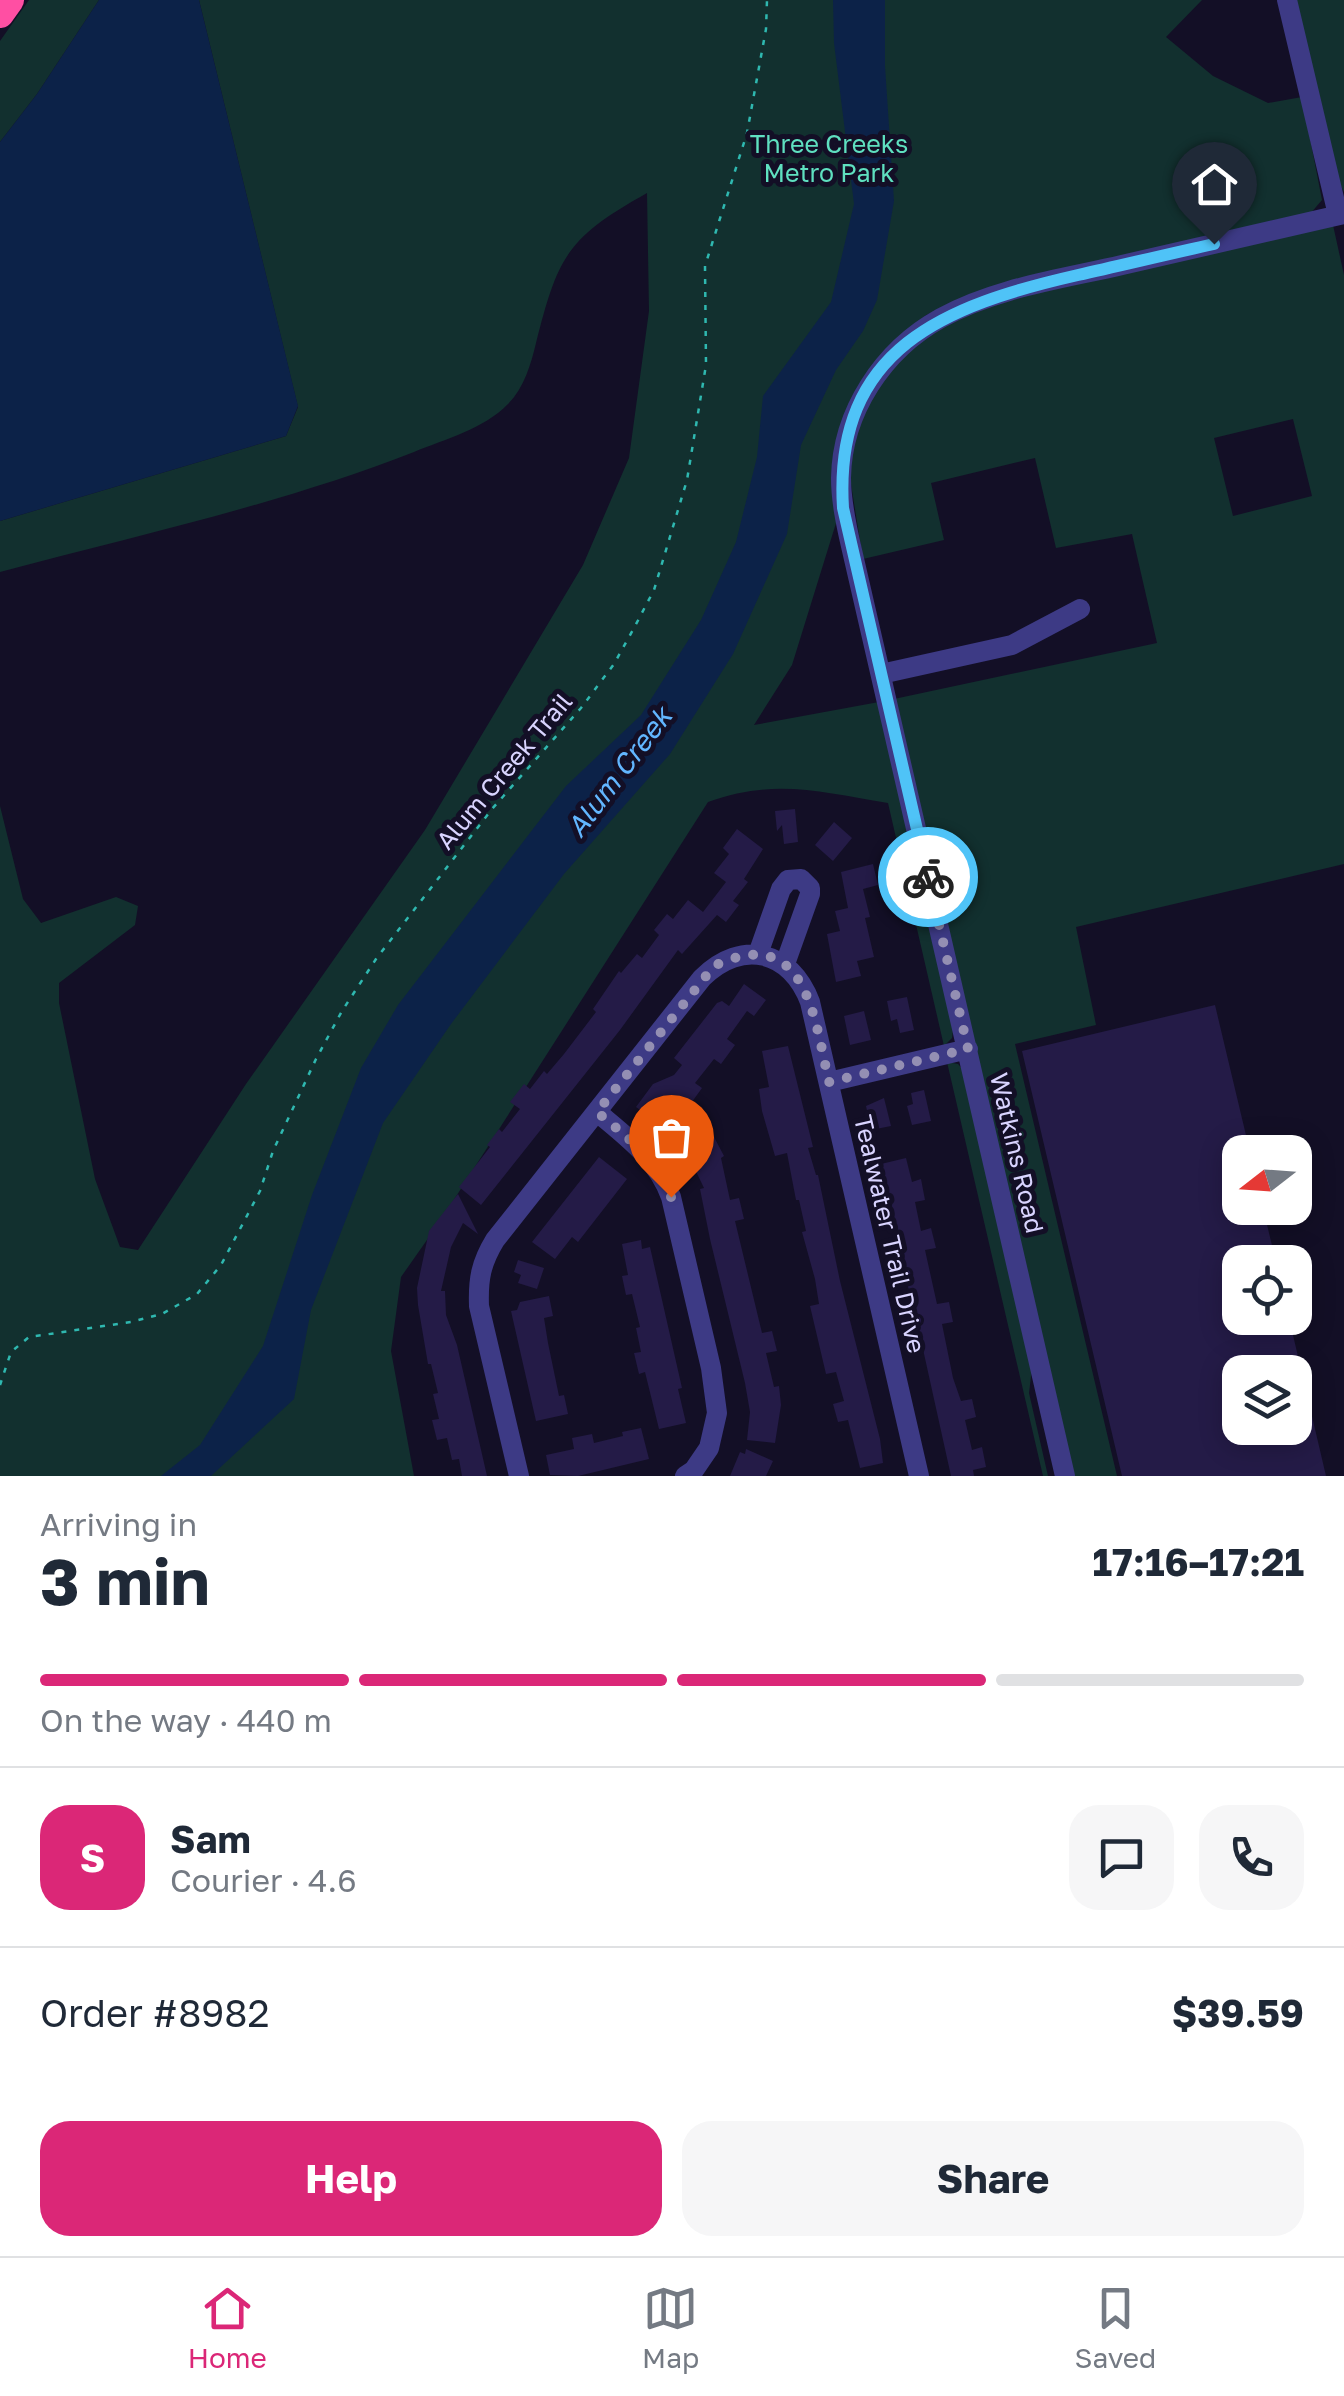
<!DOCTYPE html>
<html lang="en">
<head>
<meta charset="utf-8">
<style>
  body { margin:0; font-family:"Golos Text",sans-serif; background:#f6f6f7; color:#1f2937; height:100vh; display:flex; flex-direction:column; font-size:38px; white-space:nowrap }
  * { box-sizing:border-box; margin:0 }
  p { font-size:32px; color:#747a83 }
  .icon { flex:none; width:55px; height:55px; fill:none; stroke:currentColor; stroke-width:2; stroke-linecap:round; stroke-linejoin:round }
  .map { position:relative; height:1476px; overflow:hidden }
  .details { display:flex; flex-direction:column; background:#fff; flex:1 }
  .details>* { flex:none }
  .needle { width:65px; rotate:253deg }
  .fabs { position:absolute; left:1222px; top:1135px; display:grid; gap:20px }
  .fabs a { display:grid; place-items:center; width:90px; height:90px; border-radius:20px; background:#fff; box-shadow:0 5px 25px #0003; font-size:50px }
  .pin { position:absolute; display:grid; place-items:center; width:85px; height:85px; color:#fff; margin:-102px -42px; border-radius:50% 50% 50% 0; rotate:-45deg; box-shadow:0 0 10px #0007 }
  .pin .icon { rotate:45deg }
  .courier { position:absolute; display:grid; place-items:center; width:100px; height:100px; margin:-50px; border:8px solid #4fc3f7; border-radius:50%; background:#fff; color:#222; box-shadow:0 2px 12px #0007 }
  .headline em { font-style:normal; font-weight:700 }
  .headline div { display:flex; flex-direction:column-reverse }
  .headline { display:flex; align-items:center; justify-content:space-between; height:170px; padding:0 40px }
  h1 { font-size:65px; font-weight:700; line-height:75px }
  .bar { display:grid; grid-template-columns:repeat(4,1fr); gap:15px 10px; align-content:center; height:120px; padding:0 40px }
  .bar i { height:12px; border-radius:8px; background:#e0e1e3 }
  .bar .current { background:#db2777 }
  .bar p { grid-column:span 4 }
  .line { display:flex; align-items:center; gap:25px; padding:0 40px; border-top:2px solid #e0e1e3 }
  .line div { flex:1 }
  .round { display:grid; place-items:center; flex:none; width:105px; height:105px; border-radius:30px; background:#f6f6f7 }
  .action { display:flex; gap:20px; margin-top:auto; padding:20px 40px }
  .action a { flex:1; height:115px; border-radius:30px; background:#db2777; color:#fff; font-size:40px; font-weight:700; line-height:115px; text-align:center }
  .action a+a { background:#f6f6f7; color:#1f2937 }
  .tab-bar { display:flex; justify-content:space-around; align-items:center; height:140px; border-top:2px solid #e0e1e3; background:#fff; font-size:28px; color:#747a83 }
  .tab-bar a { display:grid; justify-items:center; gap:5px }
  .tab-bar .current { color:#db2777 }
  .map>svg:first-child { display:block }
</style>
</head>
<body>
<div class="map">
<svg width="1344" height="1476" viewBox="0 0 1344 1476">
  <rect width="100%" height="100%" fill="#130f26"/>
  <!-- green -->
  <path fill="#12302f" fill-rule="evenodd" d="M29,0H99L37,94L0,142V41Z
    M199,0H1202L1166,37L1213,76L1268,103L1302,97L1322,200L1310,214L976,293L926,315L891,345L899,359L938,326L994,303L1333,225L1344,275V864L1076,927L1096,1025L1015,1044L1117,1476H1073L894,699L1157,643L1132,534L1056,548L1035,458L931,483L944,540L863,559L850,478L792,665L754,725L879,702L954,1023L952,1038L944,1046L888,803C820,792 775,778 708,802L441,1220L401,1277L391,1351L414,1476H0V806L23,899L41,923L116,897L138,906L135,925L59,983V1003L95,1179L120,1247L138,1250L246,1084L425,830L583,565L629,458L649,311L647,193C567,238 558,256 536,343C531,364 524,388 508,404C484,429 445,439 414,452C281,504 139,535 0,572V521L286,436L298,407ZM1293,419L1312,496L1233,516L1214,438Z
    M1293,0H1344V192L1334,173Z
    M947,1062L958,1064L966,1073L1033,1360L1029,1393L1048,1476H1043Z"/>
  <!-- water -->
  <path fill="#0c2248" d="M99,0H199L298,406L286,436L0,521V142L37,94Z
    M833,0H885V66L894,201L877,300L863,331L836,370L801,445L787,534L733,654L670,754L564,874L451,1024L383,1123L311,1310L294,1399L211,1476H161L200,1445L263,1346L312,1195L361,1068L398,1005L566,786L641,715L701,620L736,542L757,457L763,396L831,302L854,204L834,43Z"/>
  <!-- building -->
  <path fill="#241b47" fill-rule="evenodd" d="M795,809L798,842L784,844L782,825L777,831L775,811Z
    M834,822L852,838L833,861L815,845Z
    M737,829L763,849L744,879L748,882L733,901L739,905L726,922L717,915L682,954L678,950L620,1030L481,1205L459,1187L490,1147L487,1145L499,1129L502,1132L520,1109L510,1102L524,1084L530,1089L544,1071L547,1074L564,1054L596,1012L593,1009L619,971L621,973L637,954L642,958L659,935L654,930L667,914L673,919L688,900L703,912L726,882L714,873L729,854L723,848Z
    M873,864L878,885L863,889L870,917L865,918L874,957L857,961L861,976L836,982L827,934L840,931L835,911L848,908L841,872Z
    M744,984L766,1000L754,1016L747,1011L727,1039L735,1045L721,1064L714,1059L695,1083L702,1088L689,1106L680,1099L661,1125L636,1107L653,1084L674,1075L682,1065L674,1058L717,1003L722,1001L729,1006Z
    M907,997L914,1030L900,1033L897,1019L891,1021L887,1001Z
    M1215,1005L1250,1152H1240V1208H1263L1276,1262H1240V1318H1289L1326,1476H1122L1022,1051ZM1240,1372H1295V1428H1240Z
    M864,1011L871,1040L850,1045L844,1016Z
    M788,1046L813,1147L808,1148L816,1175H818L840,1281L880,1439L883,1463L860,1468L848,1420L838,1422L833,1404L844,1401L836,1372L826,1374L810,1306L819,1304L815,1279L802,1232L806,1231L799,1200H796L787,1153L775,1156L762,1111L759,1089L769,1087L762,1051Z
    M924,1090L931,1121L912,1125L907,1106L913,1104L911,1093Z
    M884,1098L891,1126L871,1130L866,1106Z
    M714,1137L724,1156L721,1158L730,1200L739,1198L744,1219L735,1221L762,1333L772,1331L777,1351L766,1353L774,1387L779,1386L781,1405L775,1443L747,1440L750,1412L745,1383L710,1239L700,1189L704,1188L689,1157L699,1152L696,1146Z
    M599,1157L627,1179L578,1242L572,1237L555,1259L532,1242Z
    M906,1158L912,1182L921,1179L925,1200L915,1202L921,1231L931,1228L936,1248L925,1250L937,1304L949,1302L953,1322L942,1324L953,1378L961,1401L972,1399L976,1417L965,1420L972,1450L982,1447L986,1467L973,1470L974,1476H951L915,1313L888,1211L881,1164Z
    M458,1194L478,1234L463,1223L451,1247L441,1291H445L446,1315L457,1345L487,1476H462L459,1459L452,1460L447,1438L437,1440L432,1420L439,1419L433,1394L438,1393L431,1364H428L418,1305L417,1288L429,1231Z
    M641,1240L642,1249L650,1247L682,1388L678,1389L686,1423L659,1429L645,1372L639,1374L634,1353L641,1352L636,1328L640,1327L632,1294L626,1295L622,1276L628,1275L622,1244Z
    M518,1260L544,1268L537,1289L518,1283L521,1275L514,1272Z
    M549,1296L553,1316L544,1318L548,1343L559,1396L564,1395L568,1414L536,1421L511,1311L517,1310L520,1302Z
    M641,1428L649,1459L578,1476L550,1475L546,1455L574,1449L572,1438L592,1434L594,1443L623,1436L622,1432Z
    M746,1449L773,1461L766,1476H730L740,1452L745,1454Z"/>
  <g fill="none" stroke-linecap="round" stroke-linejoin="round">
    <!-- path -->
    <path stroke="#2fb8b0" stroke-width="2.5" stroke-dasharray="5 8" stroke-linecap="butt" d="M0,1385L11,1352L29,1337L131,1322L162,1314L197,1294L221,1265L260,1191L273,1151L316,1059L342,1011L376,959L492,809L581,708L614,664L634,628L654,590L687,480L706,365L705,266L747,133L766,29L767,0"/>
    <!-- minor -->
    <path stroke="#3d3a85" stroke-width="20" d="M1287,0L1338,215
      M881,674L1012,645L1080,609
      M758,954L781,889L788,880L801,879L810,888V894L785,964
      M829,1082L968,1049
      M597,1112C628,1138 657,1159 671,1197L711,1368L717,1413L709,1448L694,1470L685,1476
      M519,1476L479,1306C478,1279 481,1263 495,1240L702,978C742,938 791,951 810,1002L919,1476
      M1065,1476L851,546C846,524 841,501 841,478C842,412 883,350 941,318C995,288 1062,279 1122,265C1196,248 1270,231 1344,214"/>
    <!-- highway -->
    <path stroke="#ff4fa3" stroke-width="28" d="M0,14L10,0"/>
  </g>
  <g fill="none" stroke-linecap="round" stroke-linejoin="round">
    <!-- done -->
    <path stroke="#948fb3" stroke-width="10" stroke-dasharray="0 18" d="M671,1197C657,1159 628,1138 597,1112L714,966C806,922 814,1017 829,1082L968,1049L928,877"/>
    <!-- route -->
    <path stroke="#4fc3f7" stroke-width="12" d="M928,877L843,508C833,348 946,305 1078,275C1123,265 1168,254 1214,244"/>
  </g>
  <g text-anchor="middle" stroke-width="10" stroke-linejoin="round" paint-order="stroke">
    <!-- park labels -->
    <g font-size="25" fill="#5fe0c0" stroke="#130f26">
      <text x="829" y="153">Three Creeks<tspan x="829" dy="29">Metro Park</tspan></text>
    </g>
    <!-- street labels -->
    <g font-size="25" fill="#d9d4ff" stroke="#130f26">
      <text transform="translate(504 771) rotate(-50)" y="9">Alum Creek Trail</text>
      <text transform="translate(1017 1153) rotate(77)" y="9">Watkins Road</text>
      <text transform="translate(890 1234) rotate(77)" y="9">Tealwater Trail Drive</text>
    </g>
    <!-- water labels -->
    <g font-size="28" font-style="italic" fill="#62b6ff" stroke="#130f26">
      <text transform="translate(619 772) rotate(-53)" y="10">Alum Creek</text>
    </g>
  </g>
</svg>
<div class="fabs">
<a><svg class="needle" viewBox="-14 -14 28 28"><path d="M0-13l5 13h-10z" fill="#e53935"/><path d="M0 13l5-13h-10z" fill="#747a83"/></svg></a>
<a><svg class="icon" aria-label="locate" viewBox="0 0 24 24"><circle cx="12" cy="12" r="6"/><path d="M12 2v4M12 18v4M2 12h4M18 12h4"/></svg></a>
<a><svg class="icon" aria-label="layers" viewBox="0 0 24 24"><path d="M12 4l9 5-9 5-9-5zM3 14l9 5 9-5"/></svg></a>
</div>
<div class="pin" style="left:671px;top:1197px;background:#ea580c"><svg class="icon" aria-label="bag" viewBox="0 0 24 24"><path d="M5 8h14l-1 12H6zM9 8a3 3 0 0 1 6 0"/></svg></div>
<div class="pin" style="left:1214px;top:244px;background:#1f2937"><svg class="icon" aria-label="home" viewBox="0 0 24 24"><path d="M3 11l9-7 9 7M6 9v11h12V9"/></svg></div>
<div class="courier" style="left:928px;top:877px"><svg class="icon" aria-label="bike" viewBox="0 0 24 24"><circle cx="6" cy="16" r="4"/><circle cx="18" cy="16" r="4"/><path d="M6 16l4-8h5l3 8M10 8l3 8H6M13 5h3"/></svg></div>
</div>
<section class="details">
<div class="headline"><div><h1>3 min</h1><p>Arriving in</p></div><em>17:16–17:21</em></div>
<div class="bar"><i class="current"></i><i class="current"></i><i class="current"></i><i></i><p>On the way · 440 m</p></div>
<div class="line" style="height:180px"><b class="round" style="background:#db2777;color:#fff">S</b><div><b>Sam</b><p>Courier · 4.6</p></div><a class="round"><svg class="icon" aria-label="chat" viewBox="0 0 24 24"><path d="M4 5h16v11H9l-5 4z"/></svg></a><a class="round"><svg class="icon" aria-label="phone" viewBox="0 0 24 24"><path d="M5 4h4l2 5-3 2q2 4 5 5l2-3 5 2v4C11 20 4 13 5 4z"/></svg></a></div>
<div class="line" style="height:130px"><div>Order #8982</div><b>$39.59</b></div>
<div class="action"><a>Help</a><a>Share</a></div>
</section>
<nav class="tab-bar">
<a class="current"><svg class="icon" aria-label="home" viewBox="0 0 24 24"><path d="M3 11l9-7 9 7M6 9v11h12V9"/></svg>Home</a>
<a><svg class="icon" aria-label="map" viewBox="0 0 24 24"><path d="M3 6l6-2 6 2 6-2v14l-6 2-6-2-6 2zM9 4v14M15 6v14"/></svg>Map</a>
<a><svg class="icon" aria-label="saved" viewBox="0 0 24 24"><path d="M7 4h10v16l-5-4-5 4z"/></svg>Saved</a>
</nav>
</body>
</html>
